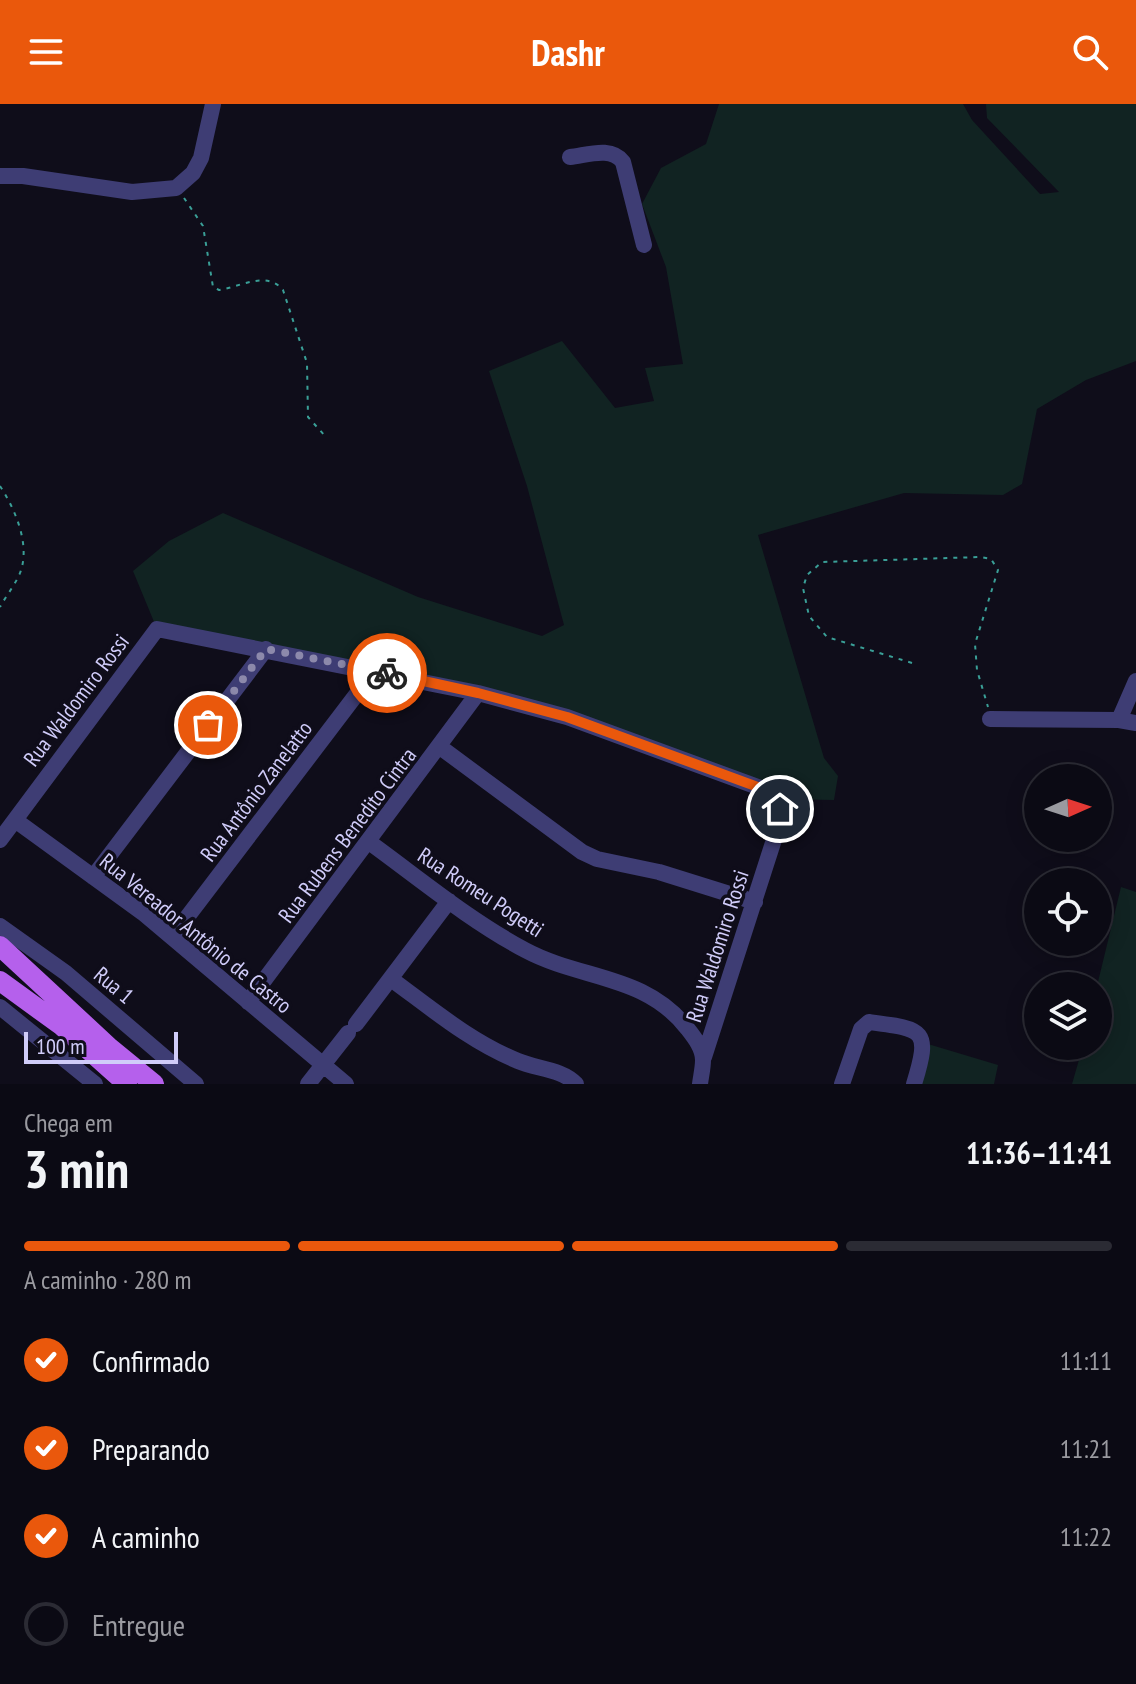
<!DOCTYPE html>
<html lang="pt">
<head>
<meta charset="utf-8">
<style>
  body { margin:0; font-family:"PT Sans Narrow",sans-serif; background:#191822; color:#f1f3f6; height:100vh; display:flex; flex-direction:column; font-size:30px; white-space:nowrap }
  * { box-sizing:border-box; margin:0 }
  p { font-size:26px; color:#9a9aa0 }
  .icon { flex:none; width:44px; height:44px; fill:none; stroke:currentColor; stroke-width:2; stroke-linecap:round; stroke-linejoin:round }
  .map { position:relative; height:980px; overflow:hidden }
  .sheet { display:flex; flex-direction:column; background:#0b0a14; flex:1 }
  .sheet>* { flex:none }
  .needle { width:52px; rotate:87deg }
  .buttons { position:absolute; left:1024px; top:660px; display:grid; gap:16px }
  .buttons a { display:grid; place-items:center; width:88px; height:88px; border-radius:50%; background:#0b0a14; box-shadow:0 4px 20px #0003,0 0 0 2px #2b2b34; font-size:40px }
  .scale { position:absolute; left:24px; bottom:20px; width:154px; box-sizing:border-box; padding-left:8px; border:4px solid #d0ccf9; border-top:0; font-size:22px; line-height:28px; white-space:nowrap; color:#d0ccf9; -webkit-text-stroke:6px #0f0d1a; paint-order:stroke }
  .pin { position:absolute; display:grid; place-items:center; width:68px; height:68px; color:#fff; margin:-34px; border:4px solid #fff; border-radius:50%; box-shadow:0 2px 8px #0007 }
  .courier { position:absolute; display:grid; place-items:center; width:80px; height:80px; margin:-40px; border:6px solid #ea580c; border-radius:50%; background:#fff; color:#222; box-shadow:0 2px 10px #0007 }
  .summary em { font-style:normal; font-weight:700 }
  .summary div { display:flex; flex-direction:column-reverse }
  .summary { display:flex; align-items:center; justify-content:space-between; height:136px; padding:0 24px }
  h1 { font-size:52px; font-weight:700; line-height:60px }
  .bar { display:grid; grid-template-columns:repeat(4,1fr); gap:12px 8px; align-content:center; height:96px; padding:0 24px }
  .bar i { height:10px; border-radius:6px; background:#2b2b34 }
  .bar .on { background:#ea580c }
  .bar p { grid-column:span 4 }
  ol { padding:0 24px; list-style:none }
  li { display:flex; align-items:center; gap:24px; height:88px }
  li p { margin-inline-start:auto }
  li .icon { padding:8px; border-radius:50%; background:#ea580c; color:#fff; stroke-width:4 }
  li:last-child { color:#9a9aa0 }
  li i { width:44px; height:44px; border:4px solid #2b2b34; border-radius:50% }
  header { display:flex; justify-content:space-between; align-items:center; height:104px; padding:0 24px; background:#ea580c; color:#fff; font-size:36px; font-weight:700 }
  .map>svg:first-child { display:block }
</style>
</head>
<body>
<header><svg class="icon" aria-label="menu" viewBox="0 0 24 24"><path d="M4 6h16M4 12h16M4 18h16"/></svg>Dashr<svg class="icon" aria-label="search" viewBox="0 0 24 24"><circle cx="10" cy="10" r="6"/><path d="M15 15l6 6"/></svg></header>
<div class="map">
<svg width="1136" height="980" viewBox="0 0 1136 980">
  <rect width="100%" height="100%" fill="#0f0d1a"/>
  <!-- green -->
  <path fill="#112322" d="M719,0H963L972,16L1040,90L1059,88L987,14L986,0H1136V257L1086,276L1037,305L1022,380L1003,391L904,389L758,431L818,634L824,654L838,672L834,696L776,695L567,613L157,525L133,467L169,437L223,409L418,493L542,532L564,521L527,382L489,267L562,237L615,304L654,297L645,264L683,260L666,163L642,100L661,64L706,40Z
    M1121,783L1136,788V980H1072L1083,942H1098L1097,882Z
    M928,940L998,961L994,980H919Z"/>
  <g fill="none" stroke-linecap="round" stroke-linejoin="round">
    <!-- path -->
    <path stroke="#3a9f97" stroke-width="2" stroke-dasharray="4 6" stroke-linecap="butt" d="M184,94L203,122L213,183L219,186C240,183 267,166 283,186L307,259L308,313L326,333
      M0,382C15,405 31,441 20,469C15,481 6,492 0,503
      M912,559L827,533L809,512L803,484L807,471L822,458L981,453L991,455L998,466L975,540L977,566L988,603"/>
    <!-- minor -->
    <path stroke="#3e3d74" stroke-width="16" d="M570,53C588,51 611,42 623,58L644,141
      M0,72H23L132,88L176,84L193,69L201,54L213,0
      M990,615L1119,616L1136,619
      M1119,616L1136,577
      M440,643L582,748L597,755L659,768L755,798
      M15,716L143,809L346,980
      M0,736L157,525L478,589L567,613L766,686C777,696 780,702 780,717L704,953
      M369,738C420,775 469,816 525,846C581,876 645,870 687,924C694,933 703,944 703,956C703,964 701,972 700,980
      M93,773L266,545
      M0,822L66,869L196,980
      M172,833L375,566
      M391,875C432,905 471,938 518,957C537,965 562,965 576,980
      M248,898L478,589
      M0,903L95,980
      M356,920L449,797
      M308,980L348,929
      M842,980L861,925L869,918C924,925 931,925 914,980"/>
    <!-- major -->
    <path stroke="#b560ec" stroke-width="20" d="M0,842L110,944L154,980
      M0,877L62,922L127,980"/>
  </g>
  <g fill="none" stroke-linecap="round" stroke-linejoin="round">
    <!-- done -->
    <path stroke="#8c89ab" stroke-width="8" stroke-dasharray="0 14.4" d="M208,621L266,545L387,569"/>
    <!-- route -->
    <path stroke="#ea580c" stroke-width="10" d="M387,569L478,589L567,613L766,686L776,695L780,705"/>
  </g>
  <g text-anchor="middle" stroke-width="7" stroke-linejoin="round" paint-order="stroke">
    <!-- street labels -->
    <g font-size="22" fill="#d0ccf9" stroke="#0f0d1a">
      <text transform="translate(76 596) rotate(-53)" y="8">Rua Waldomiro Rossi</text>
      <text transform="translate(256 687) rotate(-53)" y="8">Rua Antônio Zanelatto</text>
      <text transform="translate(347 731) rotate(-53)" y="8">Rua Rubens Benedito Cintra</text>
      <text transform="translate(481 788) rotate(33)" y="8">Rua Romeu Pogetti</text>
      <text transform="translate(196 829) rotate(39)" y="8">Rua Vereador Antônio de Castro</text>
      <text transform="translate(717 842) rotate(-72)" y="8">Rua Waldomiro Rossi</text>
      <text transform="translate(114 881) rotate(40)" y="8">Rua 1</text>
    </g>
  </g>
</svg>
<div class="buttons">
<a><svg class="needle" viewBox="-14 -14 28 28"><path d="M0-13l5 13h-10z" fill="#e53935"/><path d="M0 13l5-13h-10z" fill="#9a9aa0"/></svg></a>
<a><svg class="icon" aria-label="locate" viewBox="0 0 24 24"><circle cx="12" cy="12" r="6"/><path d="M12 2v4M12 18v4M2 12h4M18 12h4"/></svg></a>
<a><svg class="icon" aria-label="layers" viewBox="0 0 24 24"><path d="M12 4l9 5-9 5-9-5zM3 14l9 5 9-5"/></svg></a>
</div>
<div class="scale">100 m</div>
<div class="pin" style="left:208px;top:621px;background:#ea580c"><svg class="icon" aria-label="bag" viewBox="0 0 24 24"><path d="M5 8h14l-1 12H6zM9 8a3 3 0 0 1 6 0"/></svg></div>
<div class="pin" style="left:780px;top:705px;background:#1f2937"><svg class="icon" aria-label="home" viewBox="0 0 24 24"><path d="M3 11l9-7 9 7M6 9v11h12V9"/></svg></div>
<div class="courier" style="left:387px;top:569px"><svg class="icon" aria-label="bike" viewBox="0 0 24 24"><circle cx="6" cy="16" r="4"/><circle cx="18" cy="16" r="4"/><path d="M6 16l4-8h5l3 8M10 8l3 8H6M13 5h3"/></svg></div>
</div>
<section class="sheet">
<div class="summary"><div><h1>3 min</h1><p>Chega em</p></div><em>11:36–11:41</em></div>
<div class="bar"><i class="on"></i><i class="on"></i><i class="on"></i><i></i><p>A caminho · 280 m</p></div>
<ol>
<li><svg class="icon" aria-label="check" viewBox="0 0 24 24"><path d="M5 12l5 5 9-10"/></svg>Confirmado<p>11:11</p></li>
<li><svg class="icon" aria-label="check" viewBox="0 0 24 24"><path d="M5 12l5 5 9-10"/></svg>Preparando<p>11:21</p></li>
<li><svg class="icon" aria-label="check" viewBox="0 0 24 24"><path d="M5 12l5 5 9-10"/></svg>A caminho<p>11:22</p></li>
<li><i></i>Entregue</li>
</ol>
</section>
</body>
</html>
